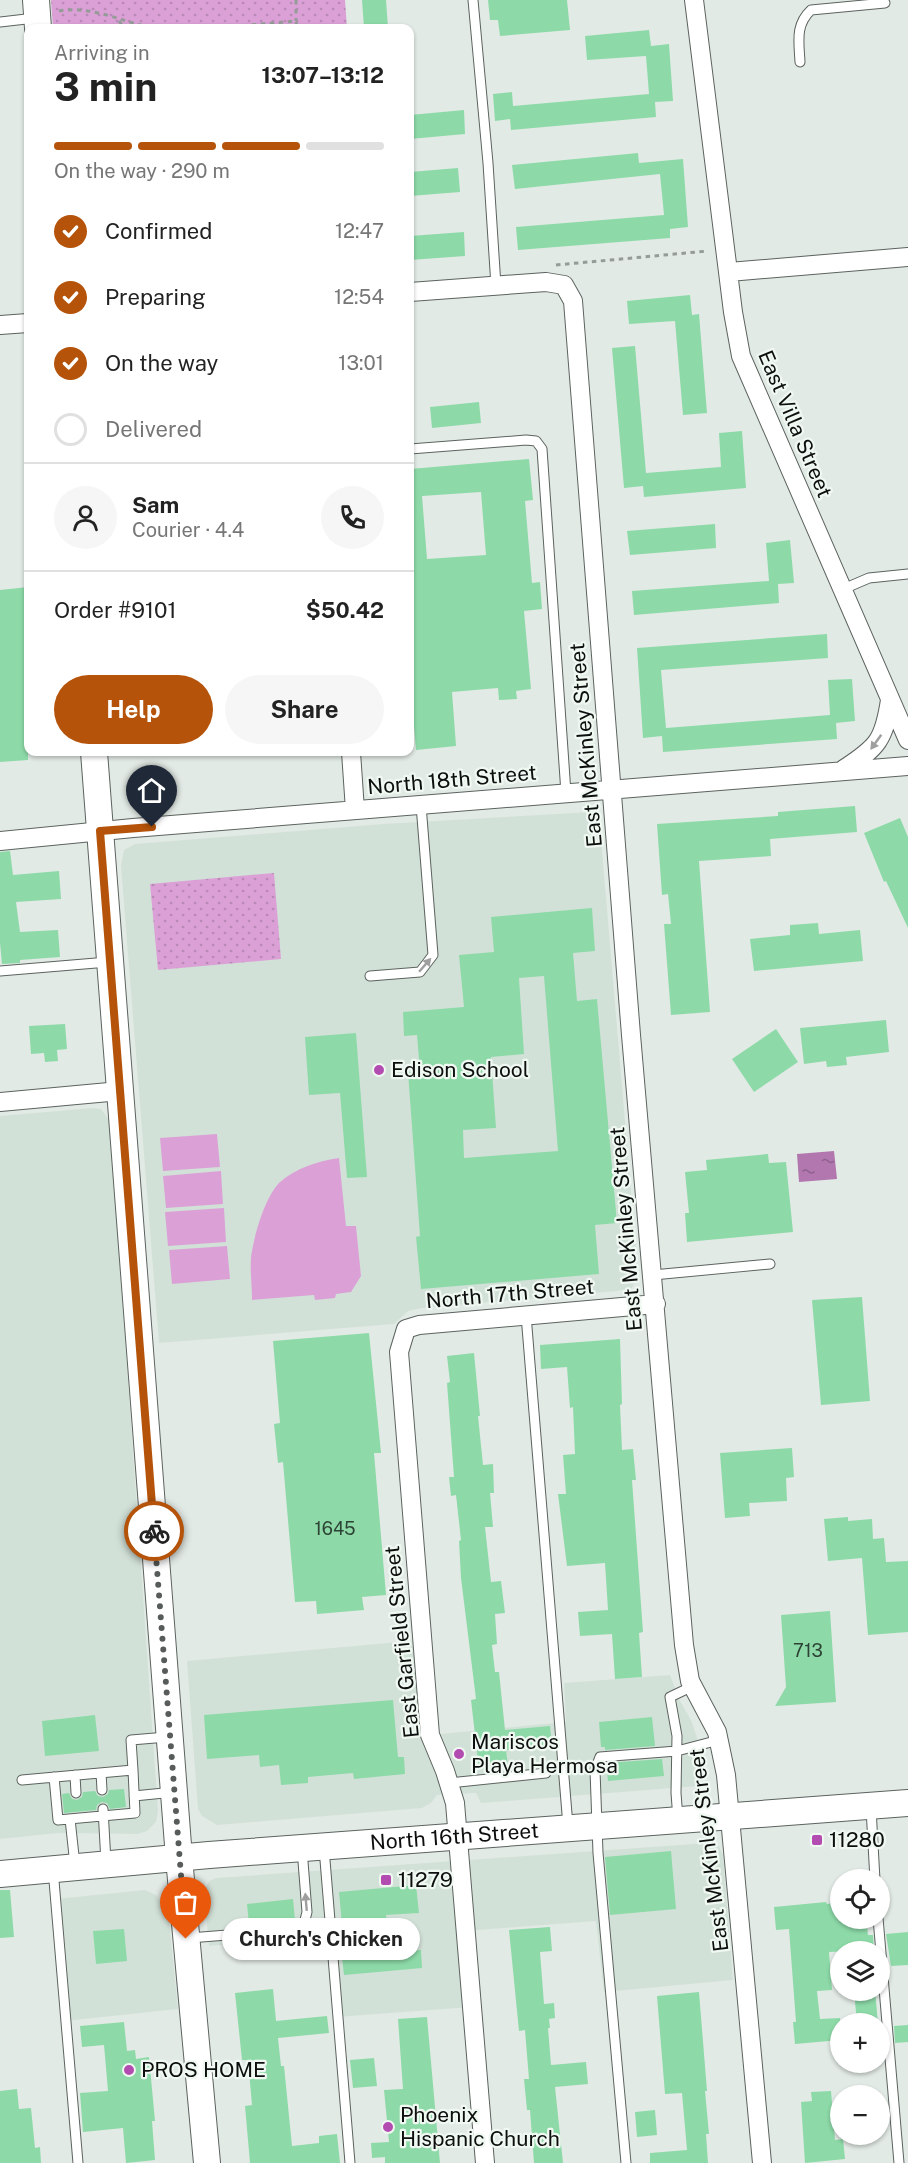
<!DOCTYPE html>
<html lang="en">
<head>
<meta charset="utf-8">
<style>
  body { margin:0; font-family:"Public Sans",sans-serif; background:#f6f6f6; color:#222; height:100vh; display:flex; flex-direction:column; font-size:22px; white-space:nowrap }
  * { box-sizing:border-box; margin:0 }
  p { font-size:20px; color:#767676 }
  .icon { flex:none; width:33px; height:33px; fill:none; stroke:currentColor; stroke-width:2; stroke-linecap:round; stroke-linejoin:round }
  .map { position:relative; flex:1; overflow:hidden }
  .sheet { position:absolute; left:24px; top:24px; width:390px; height:732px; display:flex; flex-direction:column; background:#fff; border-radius:12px; box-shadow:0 2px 4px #0004 }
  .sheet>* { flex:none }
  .fabs { position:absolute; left:830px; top:1869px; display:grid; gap:12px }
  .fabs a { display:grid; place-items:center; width:60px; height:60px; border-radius:50%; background:#fff; box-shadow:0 2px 4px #0004; font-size:30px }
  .pin { position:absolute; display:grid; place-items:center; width:51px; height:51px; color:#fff; margin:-62px -26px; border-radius:50% 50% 50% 0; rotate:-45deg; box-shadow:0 0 6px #0007 }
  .pin .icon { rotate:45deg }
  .courier { position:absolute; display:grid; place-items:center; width:60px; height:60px; margin:-30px; border:4px solid #b45309; border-radius:50%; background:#fff; color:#222; box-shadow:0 2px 8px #0007 }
  .bubble { position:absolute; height:42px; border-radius:21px; background:#fff; box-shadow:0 2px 4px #0004; font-size:20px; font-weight:700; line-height:42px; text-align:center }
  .headline em { font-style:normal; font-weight:700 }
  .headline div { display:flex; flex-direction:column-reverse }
  .headline { display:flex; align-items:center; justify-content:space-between; height:102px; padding:0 30px }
  h1 { font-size:39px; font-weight:700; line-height:45px }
  .bar { display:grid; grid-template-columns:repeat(4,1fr); gap:9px 6px; align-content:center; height:72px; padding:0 30px }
  .bar i { height:8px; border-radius:4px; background:#e0e0e0 }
  .bar .current { background:#b45309 }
  .bar p { grid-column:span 4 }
  .line { display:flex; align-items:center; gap:15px; padding:0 30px; border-top:2px solid #e0e0e0 }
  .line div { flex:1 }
  .round { display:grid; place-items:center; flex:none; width:63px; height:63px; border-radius:32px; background:#f6f6f6 }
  ol { padding:0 30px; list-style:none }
  li { display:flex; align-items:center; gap:18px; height:66px }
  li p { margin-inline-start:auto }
  li .icon { padding:6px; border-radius:50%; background:#b45309; color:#fff; stroke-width:4 }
  li:last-child { color:#767676 }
  li i { width:33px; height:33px; border:3px solid #e0e0e0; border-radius:50% }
  .action { display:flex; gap:12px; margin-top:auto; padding:12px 30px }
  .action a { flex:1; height:69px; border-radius:36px; background:#b45309; color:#fff; font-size:24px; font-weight:700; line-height:69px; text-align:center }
  .action a+a { background:#f6f6f6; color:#222 }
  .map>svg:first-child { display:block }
</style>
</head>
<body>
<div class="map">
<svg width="908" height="2163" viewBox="0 0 908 2163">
  <defs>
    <pattern id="grass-dots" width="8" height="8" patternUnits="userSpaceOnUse" patternTransform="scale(1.5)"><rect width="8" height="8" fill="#dba1d7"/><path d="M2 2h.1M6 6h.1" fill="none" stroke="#bb89b7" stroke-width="1.8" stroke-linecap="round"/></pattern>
    <pattern id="water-ripples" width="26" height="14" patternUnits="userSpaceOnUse" patternTransform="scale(1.5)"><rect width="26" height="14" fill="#b177ae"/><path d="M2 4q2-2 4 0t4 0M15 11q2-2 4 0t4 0" fill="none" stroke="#8e608c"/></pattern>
  </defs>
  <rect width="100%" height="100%" fill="#e2eae5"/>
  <!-- built -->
  <path fill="#d2e1d7" d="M591,812L600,827L638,1274L632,1288L617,1291L422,1308L408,1311L394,1324L159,1343L121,866L124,850L135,844L383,824Z
    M93,1108L101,1109L110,1121L158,1811L156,1822L147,1831L138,1834L59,1833L0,1839V1116Z
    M422,1640L430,1735L566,1722L564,1683L670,1675L679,1699L692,1722L706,1766V1777L698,1786L481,1803L476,1793L437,1795L431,1803L422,1808L217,1825L202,1816L198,1809L187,1661Z
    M707,1843L719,1846L723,1855L733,1980L604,1992L596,1921L465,1931L471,2007L337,2017L330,1934L209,1946L204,1892L209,1881L216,1878Z
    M145,1890L156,1895L168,1912L178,2009L65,2021L56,1899Z"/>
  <!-- grass -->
  <path fill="url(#grass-dots)" d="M51,0H345L347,28H53Z
    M274,873L281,959L158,970L150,884Z"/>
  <!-- garden -->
  <path fill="#dba1d7" d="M217,1134L220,1167L163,1171L160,1138Z
    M339,1158L346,1226H356L361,1276L351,1292L336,1294L335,1298L315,1300L314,1295L252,1300C252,1286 250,1271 251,1257C254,1236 264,1199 279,1183C295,1168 319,1161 339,1158Z
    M221,1171L223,1204L166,1208L163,1176Z
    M224,1208L226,1242L168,1246L165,1212Z
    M227,1246L230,1279L172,1284L169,1250Z"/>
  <!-- water -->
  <path fill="url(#water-ripples)" d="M834,1151L837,1179L799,1182L797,1154Z"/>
  <!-- building -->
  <path fill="#8ddaa8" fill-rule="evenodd" d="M362,0H386L388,28H364Z
    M488,0H567L570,30L500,36L498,20H490Z
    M649,30L651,46L669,44L673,101L655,102L656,117L511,130L510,119L495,121L493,94L512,92L513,106L649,94L646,56L587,60L585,36Z
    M464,110L465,134L410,139V115Z
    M638,153L639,163L683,159L688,227L670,229V238L518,250L516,227L664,215L660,174L515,189L512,165Z
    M458,168L460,192L410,196V172Z
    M464,232L465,256L410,260V236Z
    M690,295L692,315L699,314L707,413L683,415L675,321L629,324L627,301Z
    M635,346L646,473L721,467L719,433L742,431L746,488L644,497L643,486L624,488L612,348Z
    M479,402L481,423L432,428L430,407Z
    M529,459L533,500L525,501L532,583L540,582L542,609L524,611L531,689L516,691L517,699L499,700L498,688L452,692L456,746L416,750L410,677V469ZM481,492L486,555L427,559L422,496Z
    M715,524L716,548L630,555L627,531Z
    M790,540L794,583L778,584L779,603L634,615L632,591L769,581L766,543Z
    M28,587V760L0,762V590Z
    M827,634L828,658L661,670L666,728L830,715L828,680L852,679L855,721L836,723L837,739L663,752L662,736L643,738L637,648Z
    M855,806L857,832L770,839L771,856L699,861L710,1012L671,1015L664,924H671L668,894L662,895L657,824L778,816V812Z
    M900,818L908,837V928L886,881L884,882L864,833Z
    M10,851L13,875L59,871L61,899L16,902L20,932L58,930L60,957L20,960V963L2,964L0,943V852Z
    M592,908L595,951L573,953L577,1001L597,999L617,1223L595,1225L599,1274L421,1289L416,1237L420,1236L408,1072L420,1071L417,1035L404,1036L403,1012L464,1007L459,955L494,952L491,917ZM544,976L558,1151L464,1158L463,1130L496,1128L491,1057L524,1054L519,978Z
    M818,923L819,934L860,930L863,961L754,971L750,939L790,935V925Z
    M886,1020L889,1052L846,1057L847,1065L827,1067L826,1061L804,1064L800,1028Z
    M65,1024L67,1049L57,1050L58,1061L45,1062L44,1053L31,1054L29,1026Z
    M776,1029L798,1062L754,1092L732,1059Z
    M356,1033L367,1177L347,1178L340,1093L309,1095L305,1037Z
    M768,1154L769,1163L786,1162L793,1232L687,1242L685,1213H689L685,1172L707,1170L706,1160Z
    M862,1297L870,1401L821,1405L812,1300Z
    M369,1333L381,1453H374L386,1595L362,1597L364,1610L317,1614L316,1601L295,1602L283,1462L278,1463L274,1424L280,1423L273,1341Z
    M620,1339L622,1404L620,1405L622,1450L633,1449L636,1480H632L643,1632L639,1633L642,1677L615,1679L612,1634L580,1636L578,1612L608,1610L605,1563L567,1566L558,1494H566L563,1455L575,1454L573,1407L570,1408L567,1367L541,1369L540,1345Z
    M474,1353L480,1416H478L483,1465L493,1464L494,1493H490L493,1527H485L491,1582L501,1581L505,1613L495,1614L497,1644L492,1645L495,1672H499L505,1730L550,1726L552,1746L506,1750L508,1767L479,1769L471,1700L476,1699L461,1578L459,1541L461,1540L456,1495L451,1496L449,1477H454L447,1383L450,1382L447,1356Z
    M792,1448L794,1477L786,1478L787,1501L749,1503L750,1516L725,1518L720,1453Z
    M848,1517V1521L872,1519L873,1539L884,1538L886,1562L908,1561V1632L868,1635L862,1558L828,1561L824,1519Z
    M830,1611L836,1702L775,1706L786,1687L781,1615Z
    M393,1700L398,1757H404L405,1774L354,1779L353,1773L308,1777V1783L281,1785L279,1765L260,1767L259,1755L207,1759L204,1715Z
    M95,1715L99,1751L45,1756L42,1721Z
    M652,1717L655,1746L605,1750V1747H601L599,1722Z
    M662,1759L664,1776L608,1781L606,1763Z
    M124,1789L126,1807L110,1809L107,1803L102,1802L97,1805L96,1810L64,1813L62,1794L69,1793L72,1799L77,1800L82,1797L83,1792L95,1791L98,1796L103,1797L108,1794L109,1790Z
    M671,1851L676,1909L610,1915L605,1857Z
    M416,1885L419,1913L386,1915L390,1953L421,1950L422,1968L344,1975L342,1957H345L339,1892Z
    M0,1890H10L14,1937L0,1938Z
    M293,1899L295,1921L259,1925V1923L249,1924L247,1904Z
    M826,1902L827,1904L840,1902V1918H866L868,1935H873L874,1950L829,1952L832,1990L817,1991L820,2019L840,2018V2040L795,2044L793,2022H796L789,1929L776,1930L774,1907Z
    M550,1927L552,1951L540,1952L544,2004L554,2003L555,2018L549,2019L550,2028H548L551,2065L586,2062L588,2084L555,2087L563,2163H534L530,2110H527L524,2079H529L525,2030L519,2031L509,1930Z
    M124,1929L127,1961L96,1964L93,1931Z
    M908,1932V1965L891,1966L886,1934Z
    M273,1989L276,2021L327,2016L329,2033L278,2038L281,2066H284L292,2146L319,2143V2136L337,2134L340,2163H250L245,2106L252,2105L248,2060H242L235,1993Z
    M854,1990H875L878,2024H857Z
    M699,1992L707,2091H705L709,2134H706L708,2163H650V2153L687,2150L682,2093L665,2094L657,1996Z
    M427,2017L440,2163H385V2157L372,2158L371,2143L389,2142L384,2090L403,2089L398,2019Z
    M124,2022L127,2051L135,2050L136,2059L149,2057L155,2121H152L155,2160L126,2163L123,2128L83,2132L80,2093L108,2091L104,2045L82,2047L80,2026Z
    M908,2025V2042L895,2043L894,2026Z
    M374,2058L377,2086L353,2088L350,2060Z
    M17,2089L19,2109L31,2108L35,2148L40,2147L41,2163H0V2091Z
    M831,2091L835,2140L843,2139L845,2159L805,2163L801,2102L812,2101L811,2092Z
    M655,2110L657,2135L637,2137L635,2112Z"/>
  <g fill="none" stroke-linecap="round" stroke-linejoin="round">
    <defs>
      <path id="lane" d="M473,0L488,163L496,286
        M0,22L35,18
        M800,62C799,42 795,25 811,10L885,3
        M410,449L526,440L536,441L542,449L566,793
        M841,590L869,578L908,574
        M0,971L108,962
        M370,976L420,972L433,955L421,805
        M653,1275L770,1264
        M526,1315L568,1826
        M101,1773L102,1790
        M75,1775L76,1793
        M54,1777L58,1820L135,1813L133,1770
        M22,1780L133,1770L131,1740L167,1737
        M449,1783L546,1773
        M134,1796L174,1792
        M871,1808L875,1880
        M103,1809L106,1862
        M70,1819L75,1865
        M678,1819L676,1793L677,1736L670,1697L693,1686
        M324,1848L350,2163
        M53,1869L78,2163
        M878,1918L899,2163
        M189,1938L292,1930L304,1924L307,1912L302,1849
        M626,2163L598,1853L595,1770L600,1757L677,1751L719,1740"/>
      <path id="street" d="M694,0L733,312L741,356L908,740
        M729,272L908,257
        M410,292L546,282L564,285L573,301L631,1035L684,1645L690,1681L717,1732L726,1775L762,2163
        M0,325L28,323
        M351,752L355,810
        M844,769C878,747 884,740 890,700
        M0,841L133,828L908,766
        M0,1102L120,1091
        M485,2163L455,1803L445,1771L430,1735L399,1352L406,1329L419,1325L656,1304"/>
      <g id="secondary">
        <path d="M36,0L38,28"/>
        <path d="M94,752L179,1858L207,2163"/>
        <path id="s1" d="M0,1874L209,1855L908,1803"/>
      </g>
    </defs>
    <!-- lane casing -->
    <use href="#lane" stroke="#5c635e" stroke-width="11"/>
    <!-- street casing -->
    <use href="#street" stroke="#5c635e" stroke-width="20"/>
    <!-- secondary casing -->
    <use href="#secondary" stroke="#5c635e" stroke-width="28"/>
    <!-- path -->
    <path stroke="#959b97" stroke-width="3" stroke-dasharray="4.5 4.5" stroke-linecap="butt" d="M296,0V21
      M59,11C91,5 122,22 153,28
      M119,21L124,28
      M216,28L296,21L297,28
      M556,265L708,251"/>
    <!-- lane -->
    <use href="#lane" stroke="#fff" stroke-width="9"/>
    <!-- street -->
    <use href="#street" stroke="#fff" stroke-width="18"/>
    <!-- secondary -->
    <use href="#secondary" stroke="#fff" stroke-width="26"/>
  </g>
  <!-- one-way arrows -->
  <defs><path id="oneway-solid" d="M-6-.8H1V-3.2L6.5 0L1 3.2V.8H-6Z" transform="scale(1.5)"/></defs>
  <g fill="#9e9f9e">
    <use href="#oneway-solid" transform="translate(876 742) rotate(126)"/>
    <use href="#oneway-solid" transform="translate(425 965) rotate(-49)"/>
    <use href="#oneway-solid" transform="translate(306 1902) rotate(-95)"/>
  </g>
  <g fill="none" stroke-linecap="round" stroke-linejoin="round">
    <!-- done -->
    <path stroke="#575c59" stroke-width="6" stroke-dasharray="0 10.8" d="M154,1531L186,1939"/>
    <!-- route -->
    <path stroke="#b45309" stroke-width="8" d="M152,827L100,831L154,1531"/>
  </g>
  <!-- markers -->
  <g fill="#b34cb0" stroke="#f0f8f2" stroke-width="2">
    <circle cx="379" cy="1070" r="6"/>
    <circle cx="459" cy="1754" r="6"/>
    <rect x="811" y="1834" width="12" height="12" rx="3"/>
    <rect x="380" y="1874" width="12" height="12" rx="3"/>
    <circle cx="129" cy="2070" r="6"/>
    <circle cx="388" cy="2127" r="6"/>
  </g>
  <g text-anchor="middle" stroke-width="4.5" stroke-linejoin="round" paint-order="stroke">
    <!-- number labels -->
    <g font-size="18" fill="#2c4234">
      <text x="335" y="1535">1645</text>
      <text x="808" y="1657">713</text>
    </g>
    <!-- street labels -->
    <g font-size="21" fill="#0c0f0d" stroke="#f0f8f2">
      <text transform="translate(795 424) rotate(67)" y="7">East Villa Street</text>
      <text transform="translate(586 745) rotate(-95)" y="7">East McKinley Street</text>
      <text transform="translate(452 780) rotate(-5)" y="7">North 18th Street</text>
      <text transform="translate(626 1229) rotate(-95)" y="7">East McKinley Street</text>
      <text transform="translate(510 1294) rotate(-5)" y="7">North 17th Street</text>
      <text transform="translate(402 1642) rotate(-96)" y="7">East Garfield Street</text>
      <text dy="7" stroke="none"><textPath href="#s1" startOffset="456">North 16th Street</textPath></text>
      <text transform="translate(709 1850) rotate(-97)" y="7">East McKinley Street</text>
    </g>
    <!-- poi labels -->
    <g font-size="21" fill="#0c0f0d" stroke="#f0f8f2" text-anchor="start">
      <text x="391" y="1077">Edison School</text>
      <text x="471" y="1749">Mariscos<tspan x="471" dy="24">Playa Hermosa</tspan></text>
      <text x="829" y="1847">11280</text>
      <text x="398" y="1887">11279</text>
      <text x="141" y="2077">PROS HOME</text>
      <text x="400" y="2122">Phoenix<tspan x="400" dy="24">Hispanic Church</tspan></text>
    </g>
  </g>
</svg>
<div class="fabs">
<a><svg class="icon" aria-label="locate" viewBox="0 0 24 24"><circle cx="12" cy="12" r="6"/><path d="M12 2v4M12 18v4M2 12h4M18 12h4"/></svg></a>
<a><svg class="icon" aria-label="layers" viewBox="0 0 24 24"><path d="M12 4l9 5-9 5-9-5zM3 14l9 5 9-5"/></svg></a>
<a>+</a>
<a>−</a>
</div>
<div class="pin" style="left:186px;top:1939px;background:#ea580c"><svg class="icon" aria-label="bag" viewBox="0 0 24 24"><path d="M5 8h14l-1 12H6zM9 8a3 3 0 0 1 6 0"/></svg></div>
<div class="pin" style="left:152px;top:827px;background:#1f2937"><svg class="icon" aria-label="home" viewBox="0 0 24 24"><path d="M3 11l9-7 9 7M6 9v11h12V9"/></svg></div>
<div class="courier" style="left:154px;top:1531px"><svg class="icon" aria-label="bike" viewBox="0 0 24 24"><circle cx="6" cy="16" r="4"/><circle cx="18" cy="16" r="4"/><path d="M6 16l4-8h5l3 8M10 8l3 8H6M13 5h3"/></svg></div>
<div class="bubble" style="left:222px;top:1918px;width:198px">Church's Chicken</div>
<section class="sheet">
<div class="headline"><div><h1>3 min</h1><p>Arriving in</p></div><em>13:07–13:12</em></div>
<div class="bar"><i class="current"></i><i class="current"></i><i class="current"></i><i></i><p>On the way · 290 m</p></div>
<ol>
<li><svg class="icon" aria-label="check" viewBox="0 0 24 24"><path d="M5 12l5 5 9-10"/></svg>Confirmed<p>12:47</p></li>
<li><svg class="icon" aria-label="check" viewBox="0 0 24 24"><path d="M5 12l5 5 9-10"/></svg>Preparing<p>12:54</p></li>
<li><svg class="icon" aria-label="check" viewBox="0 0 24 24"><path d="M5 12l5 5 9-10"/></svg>On the way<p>13:01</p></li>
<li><i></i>Delivered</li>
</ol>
<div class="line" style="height:108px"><a class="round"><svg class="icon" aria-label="person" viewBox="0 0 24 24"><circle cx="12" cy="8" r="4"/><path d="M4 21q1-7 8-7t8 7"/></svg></a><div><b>Sam</b><p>Courier · 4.4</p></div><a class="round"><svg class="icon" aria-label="phone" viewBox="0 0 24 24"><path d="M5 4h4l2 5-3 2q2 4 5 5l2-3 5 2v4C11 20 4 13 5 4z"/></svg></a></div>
<div class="line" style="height:78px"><div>Order #9101</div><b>$50.42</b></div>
<div class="action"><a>Help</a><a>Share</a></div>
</section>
</div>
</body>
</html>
